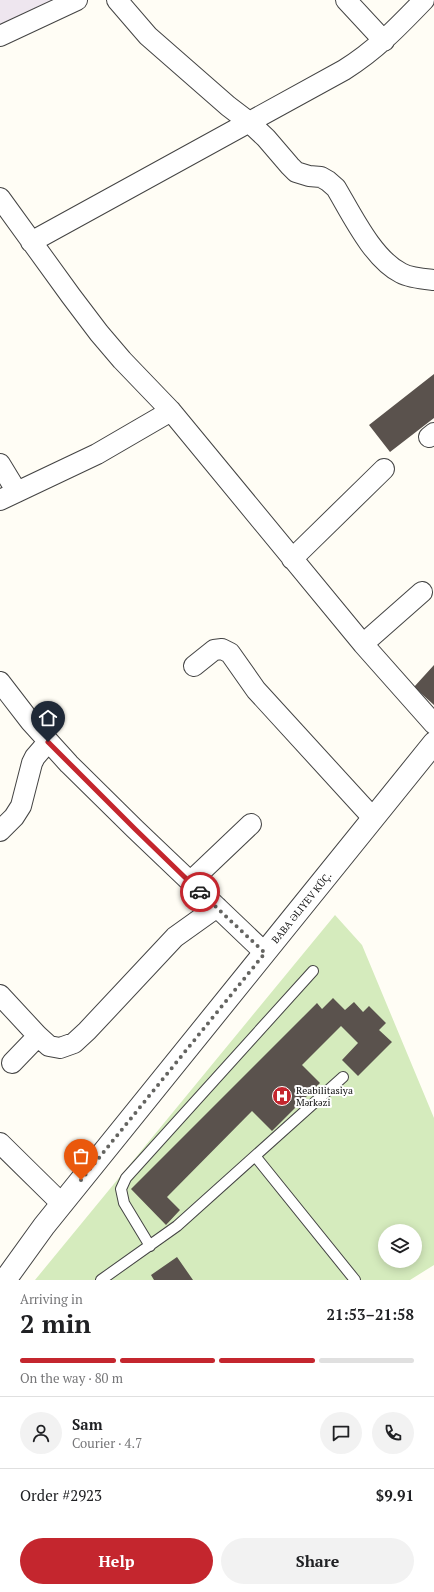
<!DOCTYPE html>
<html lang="en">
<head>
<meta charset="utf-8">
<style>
  body { margin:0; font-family:"PT Serif",serif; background:#f2f2f2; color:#202124; height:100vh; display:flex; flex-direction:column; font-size:15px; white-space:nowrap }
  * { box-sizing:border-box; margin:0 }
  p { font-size:13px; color:#757577 }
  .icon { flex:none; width:22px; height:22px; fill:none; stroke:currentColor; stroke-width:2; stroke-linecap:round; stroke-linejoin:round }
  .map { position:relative; height:1280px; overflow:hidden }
  .details { display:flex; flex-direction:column; background:#fff; flex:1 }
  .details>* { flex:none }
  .tools { position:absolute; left:378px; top:1224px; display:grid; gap:8px }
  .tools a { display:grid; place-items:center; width:44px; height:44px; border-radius:50%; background:#fff; box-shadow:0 2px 10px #0003; font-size:20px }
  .pin { position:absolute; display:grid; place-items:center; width:34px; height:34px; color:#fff; margin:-41px -17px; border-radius:50% 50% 50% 0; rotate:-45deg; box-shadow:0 0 4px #0007 }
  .pin .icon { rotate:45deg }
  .courier { position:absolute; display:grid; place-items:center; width:40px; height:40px; margin:-20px; border:3px solid #c4262e; border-radius:50%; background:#fff; color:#222; box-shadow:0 1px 5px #0007 }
  .headline em { font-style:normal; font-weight:700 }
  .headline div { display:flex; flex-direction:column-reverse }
  .headline { display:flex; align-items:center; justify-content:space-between; height:68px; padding:0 20px }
  h1 { font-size:26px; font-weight:700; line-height:30px }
  .bar { display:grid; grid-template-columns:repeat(4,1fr); gap:6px 4px; align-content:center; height:48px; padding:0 20px }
  .bar i { height:5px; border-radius:3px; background:#e0e0e0 }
  .bar .selected { background:#c4262e }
  .bar p { grid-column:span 4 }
  .line { display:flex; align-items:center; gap:10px; padding:0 20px; border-top:1px solid #e0e0e0 }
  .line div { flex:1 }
  .round { display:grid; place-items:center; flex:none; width:42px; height:42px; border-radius:21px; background:#f2f2f2 }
  .cta { display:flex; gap:8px; margin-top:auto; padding:8px 20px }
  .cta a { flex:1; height:46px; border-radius:24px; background:#c4262e; color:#fff; font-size:16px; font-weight:700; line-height:46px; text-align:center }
  .cta a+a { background:#f2f2f2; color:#202124 }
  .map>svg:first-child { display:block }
</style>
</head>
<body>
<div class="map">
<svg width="434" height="1280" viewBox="0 0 434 1280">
  <rect width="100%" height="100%" fill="#fffdf5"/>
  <!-- industrial -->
  <path fill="#eee6ef" d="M0,0H52L0,24Z"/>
  <!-- green -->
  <path fill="#d5ebbd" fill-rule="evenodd" d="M335,915L362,945L434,1118V1265L410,1280H35ZM385,1231H415V1261H385Z"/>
  <!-- building -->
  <path fill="#5a524d" d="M434,374V418L390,452L369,425Z
    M434,665V705L414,687Z
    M333,998L345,1010L354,1002L363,1012L369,1006L386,1023L379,1030L392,1042L358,1076L342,1060L358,1043L341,1026L302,1065L320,1083L272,1131L252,1111L167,1197L180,1210L166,1225L131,1189L317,1003L322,1009Z
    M177,1257L193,1280H154L151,1275Z"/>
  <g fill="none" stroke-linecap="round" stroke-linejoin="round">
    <defs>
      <path id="service" d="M255,1156L355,1280
        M150,1246L124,1203L121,1189L126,1178L313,971
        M101,1280L177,1226L343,1077"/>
      <path id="minor" d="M117,0L148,36L228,106L249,122L266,138L290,166L296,172L309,176L321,177L328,181L336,188C352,215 373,259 401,273C410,278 424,279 434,280
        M346,0L384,41
        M0,36L77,0
        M0,198L71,296L99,333L122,360L171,411L363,644L434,724
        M31,242L344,70C375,51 399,26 424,0
        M429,437L434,433
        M0,464L17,492
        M0,500L97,454L171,411
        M292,559L384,469
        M363,644L422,592
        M194,666L214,650L222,649L230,653L256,690L373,818
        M0,682L30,721L69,764L135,829L265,953
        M0,831L14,817L21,806L32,763L35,757L48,742
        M190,882L251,824
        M0,995L38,1036L49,1046L60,1048L74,1043L87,1031L175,937L217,907
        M12,1063L38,1036
        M0,1143L62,1204"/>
      <g id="tertiary">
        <path id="s1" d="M5,1280L44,1226L434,743"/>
      </g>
    </defs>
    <!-- service casing -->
    <use href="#service" stroke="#444" stroke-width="12"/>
    <!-- minor casing -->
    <use href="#minor" stroke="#444" stroke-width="22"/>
    <!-- tertiary casing -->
    <use href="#tertiary" stroke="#444" stroke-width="24"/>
    <!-- service -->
    <use href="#service" stroke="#fff" stroke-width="10"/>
    <!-- minor -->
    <use href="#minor" stroke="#fff" stroke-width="20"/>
    <!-- tertiary -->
    <use href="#tertiary" stroke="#fff" stroke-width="22"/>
  </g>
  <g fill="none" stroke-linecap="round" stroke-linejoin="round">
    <!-- done -->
    <path stroke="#646461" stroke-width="4" stroke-dasharray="0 7.2" d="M81,1180L265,953L200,892"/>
    <!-- route -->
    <path stroke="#c4262e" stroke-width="5" d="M48,742L135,829L200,892"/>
  </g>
  <!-- icons -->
  <defs>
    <symbol id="hospital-disc" viewBox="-11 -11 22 22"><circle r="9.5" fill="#c4262e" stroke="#fff"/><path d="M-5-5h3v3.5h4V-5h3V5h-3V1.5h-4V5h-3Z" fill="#fff"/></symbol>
  </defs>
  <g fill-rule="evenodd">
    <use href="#hospital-disc" x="271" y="1085" width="22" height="22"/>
  </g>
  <g text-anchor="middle" stroke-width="4" stroke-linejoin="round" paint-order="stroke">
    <!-- street labels -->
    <g font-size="10" fill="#111" stroke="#fff">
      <text dy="4" stroke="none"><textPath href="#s1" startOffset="476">BABA ƏLIYEV KÜÇ.</textPath></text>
    </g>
    <!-- poi labels -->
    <g font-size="10" fill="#111" stroke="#fff" text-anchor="start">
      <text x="296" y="1094">Reabilitasiya<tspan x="296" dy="12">Mərkəzi</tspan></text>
    </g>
  </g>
</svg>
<div class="tools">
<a><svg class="icon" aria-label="layers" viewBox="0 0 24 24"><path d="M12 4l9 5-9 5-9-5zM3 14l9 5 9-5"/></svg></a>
</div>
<div class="pin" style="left:81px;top:1180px;background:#ea580c"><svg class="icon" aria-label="bag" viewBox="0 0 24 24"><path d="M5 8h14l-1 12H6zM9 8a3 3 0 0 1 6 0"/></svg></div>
<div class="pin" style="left:48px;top:742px;background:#1f2937"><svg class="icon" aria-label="home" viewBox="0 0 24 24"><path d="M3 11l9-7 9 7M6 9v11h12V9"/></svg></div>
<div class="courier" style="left:200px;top:892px"><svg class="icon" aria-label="car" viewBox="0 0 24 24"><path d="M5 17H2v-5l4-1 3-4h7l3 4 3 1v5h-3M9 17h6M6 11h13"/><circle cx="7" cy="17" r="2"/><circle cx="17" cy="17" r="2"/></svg></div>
</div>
<section class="details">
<div class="headline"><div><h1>2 min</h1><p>Arriving in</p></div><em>21:53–21:58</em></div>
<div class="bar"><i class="selected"></i><i class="selected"></i><i class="selected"></i><i></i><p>On the way · 80 m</p></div>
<div class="line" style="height:72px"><a class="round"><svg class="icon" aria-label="person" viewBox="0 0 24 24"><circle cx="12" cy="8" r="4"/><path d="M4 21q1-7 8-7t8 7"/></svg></a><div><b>Sam</b><p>Courier · 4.7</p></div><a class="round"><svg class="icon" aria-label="chat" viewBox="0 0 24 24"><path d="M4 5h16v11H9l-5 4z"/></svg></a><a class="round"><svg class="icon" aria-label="phone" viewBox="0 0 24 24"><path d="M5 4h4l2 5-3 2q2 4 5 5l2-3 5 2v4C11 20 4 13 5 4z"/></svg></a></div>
<div class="line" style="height:52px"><div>Order #2923</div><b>$9.91</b></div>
<div class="cta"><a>Help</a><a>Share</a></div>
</section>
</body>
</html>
